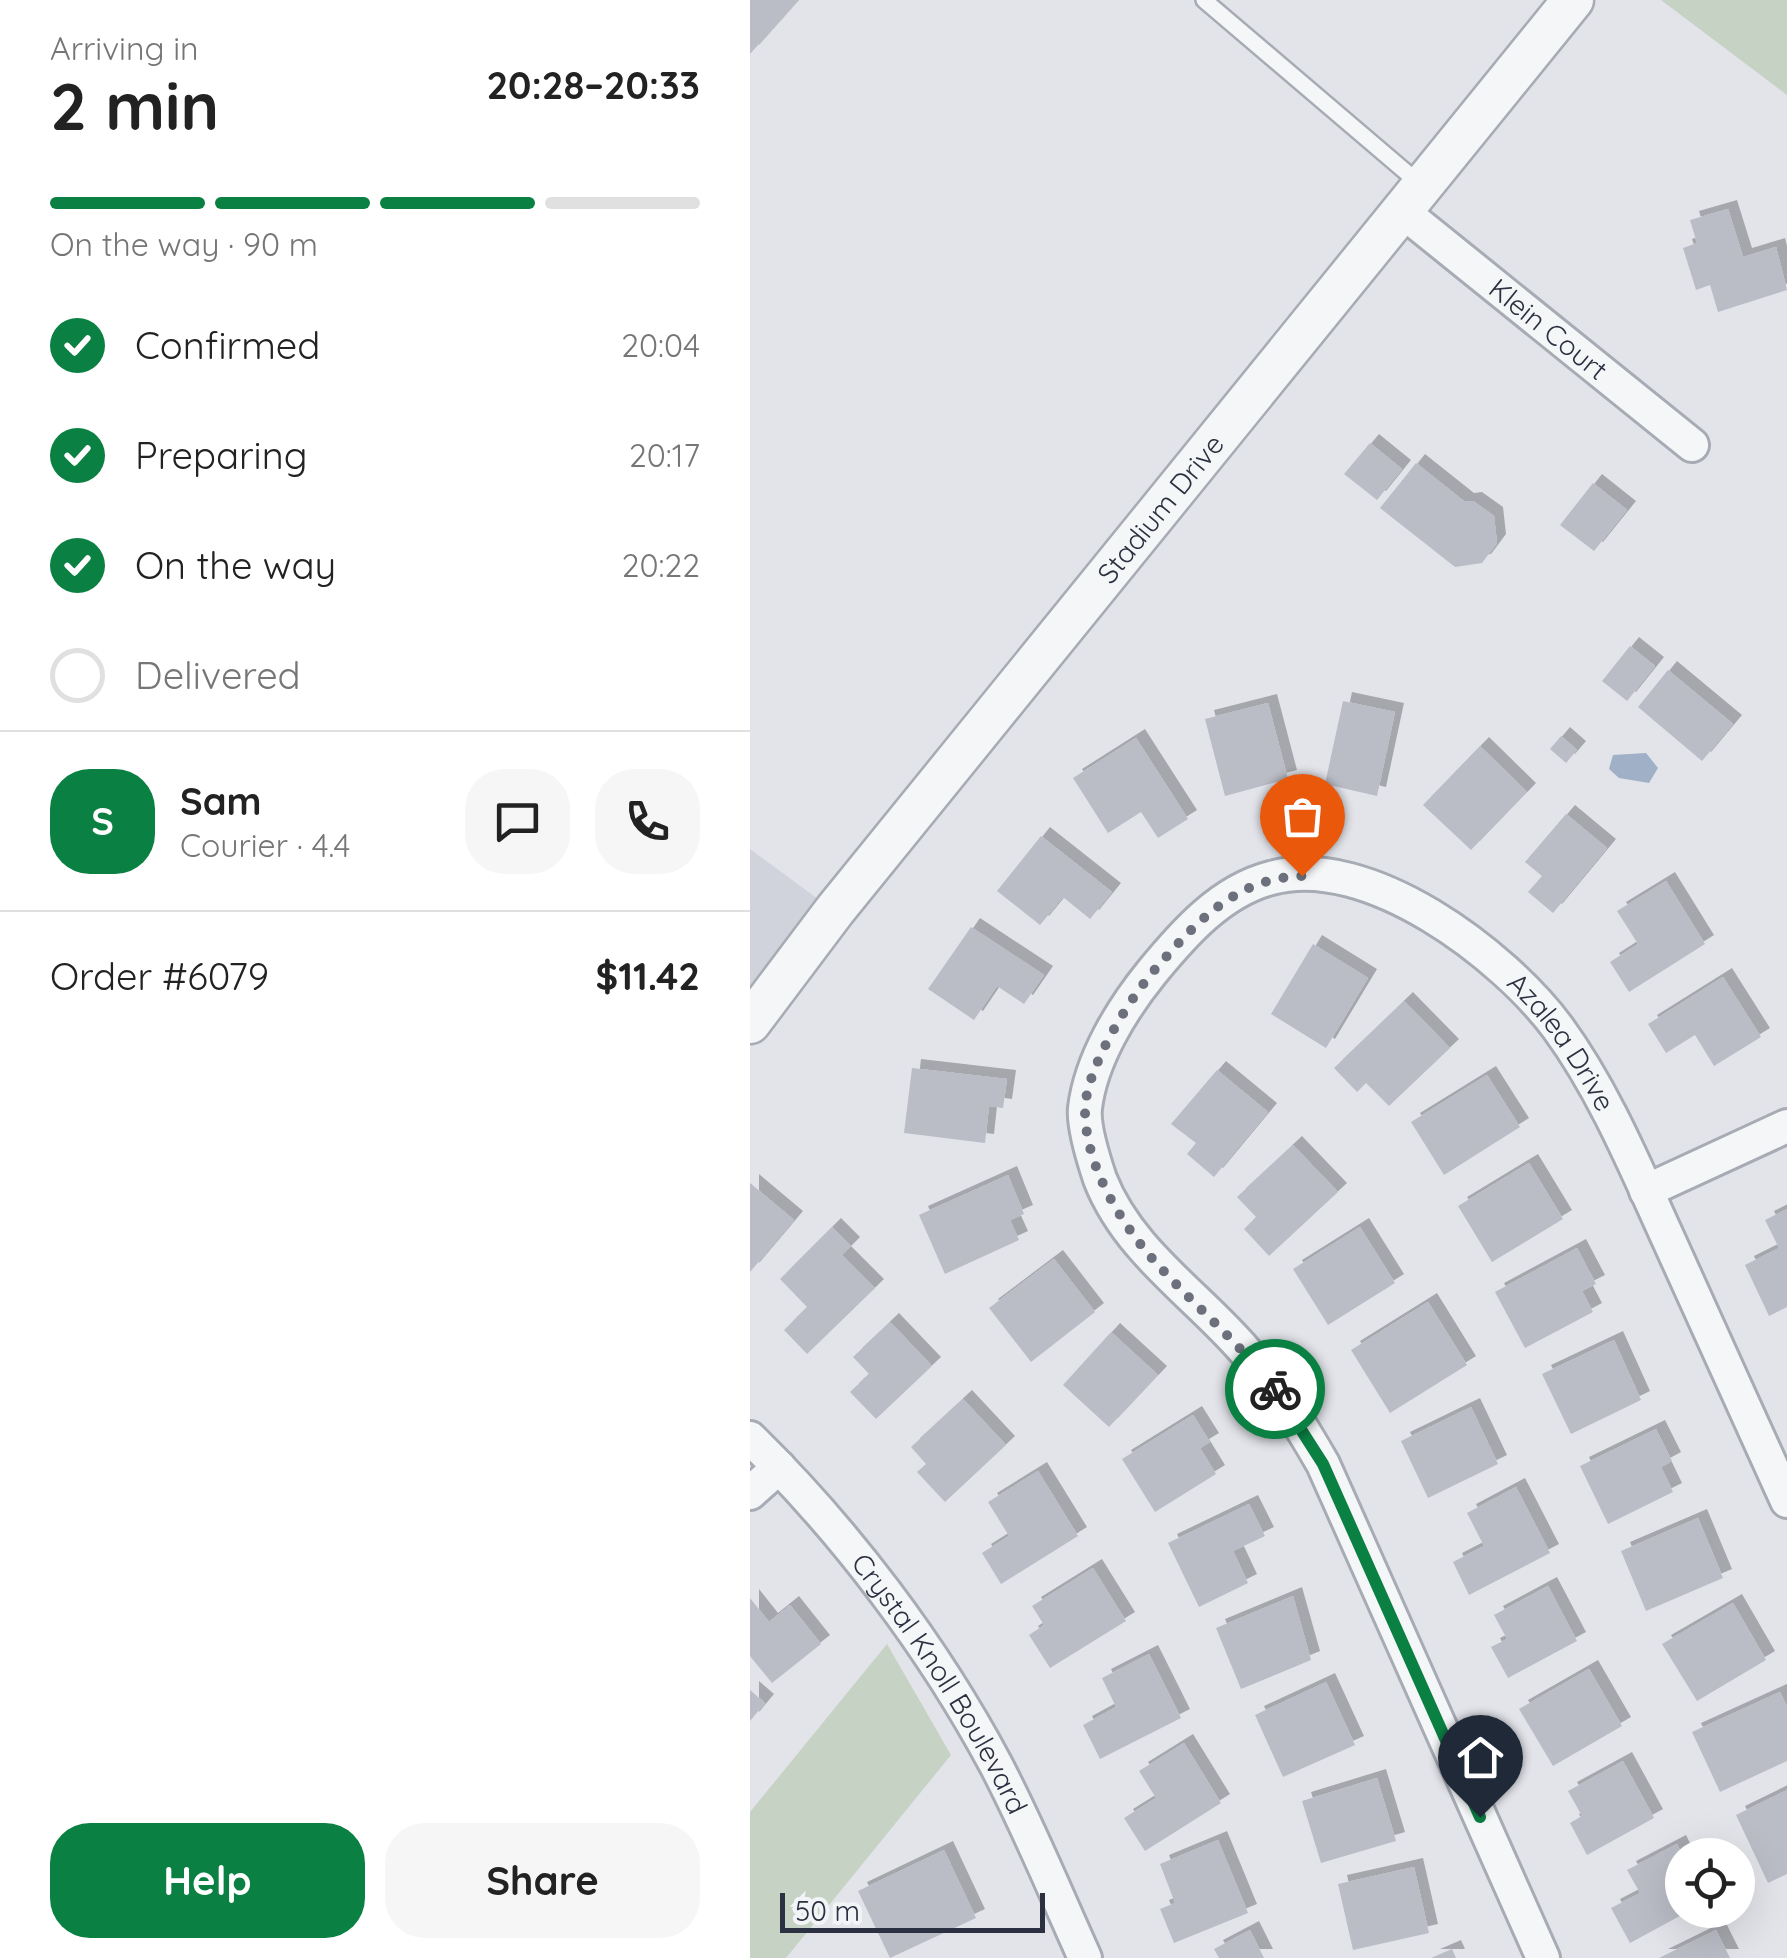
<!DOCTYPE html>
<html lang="en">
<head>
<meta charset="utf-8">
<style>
  body { margin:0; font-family:Quicksand,sans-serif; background:#f6f6f6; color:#222; height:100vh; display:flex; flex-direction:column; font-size:38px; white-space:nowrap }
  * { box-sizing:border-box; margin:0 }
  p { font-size:32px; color:#767676 }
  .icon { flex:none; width:55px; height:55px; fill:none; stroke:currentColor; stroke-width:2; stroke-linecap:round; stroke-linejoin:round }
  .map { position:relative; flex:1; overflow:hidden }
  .drawer { display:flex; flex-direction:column; background:#fff; width:750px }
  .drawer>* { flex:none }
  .tools { position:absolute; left:915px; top:1838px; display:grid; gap:20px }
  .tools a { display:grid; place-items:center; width:90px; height:90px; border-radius:50%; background:#fff; box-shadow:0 10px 40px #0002; font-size:50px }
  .scale { position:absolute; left:30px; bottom:25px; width:265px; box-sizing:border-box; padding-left:10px; border:5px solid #2b3140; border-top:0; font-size:28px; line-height:35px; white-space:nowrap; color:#2b3140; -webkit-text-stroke:8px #f2f4f7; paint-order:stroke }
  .pin { position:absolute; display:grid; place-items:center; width:85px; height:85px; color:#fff; margin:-102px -42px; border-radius:50% 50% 50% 0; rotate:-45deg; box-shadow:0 0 10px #0007 }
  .pin .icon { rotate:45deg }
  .courier { position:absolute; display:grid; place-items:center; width:100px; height:100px; margin:-50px; border:8px solid #0b8043; border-radius:50%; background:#fff; color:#222; box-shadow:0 2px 12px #0007 }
  .summary em { font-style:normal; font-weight:800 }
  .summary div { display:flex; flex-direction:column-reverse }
  .summary { display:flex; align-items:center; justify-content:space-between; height:170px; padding:0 50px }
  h1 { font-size:65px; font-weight:800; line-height:75px }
  .bar { display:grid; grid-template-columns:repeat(4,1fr); gap:15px 10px; align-content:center; height:120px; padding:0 50px }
  .bar i { height:12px; border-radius:8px; background:#e0e0e0 }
  .bar .on { background:#0b8043 }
  .bar p { grid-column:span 4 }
  .line { display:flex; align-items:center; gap:25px; padding:0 50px; border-top:2px solid #e0e0e0 }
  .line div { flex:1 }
  .round { display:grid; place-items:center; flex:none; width:105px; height:105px; border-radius:40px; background:#f6f6f6 }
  ol { padding:0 50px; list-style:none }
  li { display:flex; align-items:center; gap:30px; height:110px }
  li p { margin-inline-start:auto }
  li .icon { padding:10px; border-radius:50%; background:#0b8043; color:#fff; stroke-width:4 }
  li:last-child { color:#767676 }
  li i { width:55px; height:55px; border:5px solid #e0e0e0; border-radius:50% }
  .button { display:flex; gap:20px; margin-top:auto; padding:20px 50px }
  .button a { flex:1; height:115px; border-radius:40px; background:#0b8043; color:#fff; font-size:40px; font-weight:800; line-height:115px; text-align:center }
  .button a+a { background:#f6f6f6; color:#222 }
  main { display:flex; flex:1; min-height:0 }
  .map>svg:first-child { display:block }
</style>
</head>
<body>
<main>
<section class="drawer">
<div class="summary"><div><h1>2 min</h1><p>Arriving in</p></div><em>20:28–20:33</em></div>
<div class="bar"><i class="on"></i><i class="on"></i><i class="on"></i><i></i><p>On the way · 90 m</p></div>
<ol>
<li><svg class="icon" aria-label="check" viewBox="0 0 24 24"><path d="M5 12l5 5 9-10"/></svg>Confirmed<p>20:04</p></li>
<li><svg class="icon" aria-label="check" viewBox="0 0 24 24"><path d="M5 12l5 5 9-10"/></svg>Preparing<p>20:17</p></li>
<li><svg class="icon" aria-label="check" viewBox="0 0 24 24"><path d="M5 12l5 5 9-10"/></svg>On the way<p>20:22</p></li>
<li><i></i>Delivered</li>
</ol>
<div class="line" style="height:180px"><b class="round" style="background:#0b8043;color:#fff">S</b><div><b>Sam</b><p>Courier · 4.4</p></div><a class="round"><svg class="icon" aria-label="chat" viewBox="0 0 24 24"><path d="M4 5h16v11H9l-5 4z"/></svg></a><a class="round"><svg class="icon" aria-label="phone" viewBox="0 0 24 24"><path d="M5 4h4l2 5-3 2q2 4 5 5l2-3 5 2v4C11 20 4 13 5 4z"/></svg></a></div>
<div class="line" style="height:130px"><div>Order #6079</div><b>$11.42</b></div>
<div class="button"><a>Help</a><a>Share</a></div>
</section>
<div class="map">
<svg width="1037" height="1958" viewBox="0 0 1037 1958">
  <defs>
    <filter id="shadow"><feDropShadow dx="9" dy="-9" stdDeviation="0" flood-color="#0004"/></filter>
  </defs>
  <rect width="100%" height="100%" fill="#e2e4ea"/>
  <!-- built -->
  <path fill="#d0d3db" d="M0,849L72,902L0,992Z"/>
  <!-- green -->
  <path fill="#c6d3c4" d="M911,0H1037V95Z
    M137,1644L201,1755L36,1958H0V1812Z"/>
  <!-- water -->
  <path fill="#a0b0c7" d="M896,753L908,768L899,783L869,778L859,769L863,755Z"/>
  <!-- building -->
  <path fill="#babdc6" filter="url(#shadow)" d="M0,0H48L0,54Z
    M978,209L993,257L1026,247L1037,290L968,312L960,285L946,290L933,248L947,243L940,220Z
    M620,443L652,469L627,500L594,474Z
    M666,463L715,502L723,501L744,516L747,543L732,563L705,567L630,508Z
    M843,483L877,510L844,551L810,525Z
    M880,646L905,666L877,701L852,681Z
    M918,670L983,724L952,761L888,707Z
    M593,701L645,712L627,796L575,784Z
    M518,703L538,779L475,796L455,719Z
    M811,736L827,750L816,763L800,749Z
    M386,738L438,819L408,838L391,812L358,833L323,778Z
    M730,746L777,792L721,850L673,805Z
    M816,814L857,848L803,913L778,892L792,876L775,862Z
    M291,836L362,892L340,919L313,897L290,925L247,891Z
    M916,881L955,944L879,992L860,962L888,944L867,911Z
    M221,927L294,975L274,1004L247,986L224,1020L178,989Z
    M563,944L618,978L576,1048L521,1014Z
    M973,977L1011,1037L964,1066L945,1035L916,1053L898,1024Z
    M654,1001L700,1048L639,1106L616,1083L607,1092L584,1068Z
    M162,1068L257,1079L253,1108L239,1106L235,1143L154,1133Z
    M467,1070L518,1112L464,1177L437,1154L446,1143L421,1124Z
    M737,1075L770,1127L694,1175L661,1122Z
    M543,1145L588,1192L519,1256L494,1229L506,1217L487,1197Z
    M779,1163L813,1219L742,1262L708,1206Z
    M258,1175L274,1214L260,1220L269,1240L195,1274L169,1215Z
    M0,1183L44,1220L0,1272Z
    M1037,1209V1307L1019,1316L995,1265L1029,1248L1015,1220Z
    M82,1227L101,1246L92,1255L125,1288L57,1354L34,1330L57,1307L30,1279Z
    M610,1227L645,1283L578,1325L543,1269Z
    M827,1248L846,1284L832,1291L843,1312L775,1348L745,1292Z
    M304,1259L345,1312L281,1362L239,1308Z
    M678,1302L717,1365L640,1413L601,1350Z
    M140,1322L182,1366L126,1419L100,1392L119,1374L103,1357Z
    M361,1332L408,1375L359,1427L313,1385Z
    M864,1340L891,1400L821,1434L792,1374Z
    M213,1399L256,1445L195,1502L167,1472L176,1464L161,1447Z
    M721,1407L748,1464L678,1498L651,1441Z
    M443,1415L460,1442L450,1448L466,1474L405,1512L372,1459Z
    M906,1429L922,1461L911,1467L923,1492L858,1524L830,1466Z
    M288,1471L328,1536L251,1584L232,1553L259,1536L238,1502Z
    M766,1487L800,1553L719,1595L703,1562L734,1546L717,1513Z
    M499,1504L515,1536L483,1551L498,1583L449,1607L418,1543Z
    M948,1518L973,1578L896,1611L871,1551Z
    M343,1568L376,1621L300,1668L279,1635L294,1625L282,1606Z
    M798,1586L827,1641L758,1678L741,1647L757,1639L744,1615Z
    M543,1596L561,1660L491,1689L466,1628Z
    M0,1598L19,1622L40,1605L71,1644L22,1683L0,1656Z
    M983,1603L1016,1660L947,1701L912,1644Z
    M399,1654L431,1718L350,1759L333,1725L366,1707L352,1678Z
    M839,1669L872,1726L803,1766L769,1709Z
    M576,1682L605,1745L533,1777L505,1715Z
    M0,1690L15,1703L0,1721Z
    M1030,1692L1037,1707V1761L970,1792L942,1732Z
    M434,1743L471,1803L395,1851L374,1818L406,1798L389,1771Z
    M873,1761L904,1818L837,1855L820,1823L832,1816L818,1791Z
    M627,1778L646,1841L571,1863L552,1801Z
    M1037,1790V1874L1018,1883L986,1815Z
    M468,1840L498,1913L424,1943L410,1909L425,1903L410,1864Z
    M927,1844L932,1854V1910H941L880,1943L861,1908L890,1893L877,1870Z
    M194,1850L226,1918L140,1958L108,1891Z
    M664,1867L679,1933L603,1950L588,1884Z
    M500,1930L514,1958H469L464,1949Z
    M966,1930L980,1958H909Z
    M702,1949L706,1958H681Z"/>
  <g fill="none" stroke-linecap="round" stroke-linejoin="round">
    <defs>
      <path id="service" d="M454,0L670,184"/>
      <g id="minor">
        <path id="s1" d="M652,211L942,445"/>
        <path d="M896,1191L1037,1126"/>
        <path id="s2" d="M0,1438C96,1532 183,1647 246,1765C279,1828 306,1894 335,1958"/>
        <path d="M0,1493L29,1467"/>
        <path id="s3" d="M793,1958L573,1464C550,1424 526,1385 495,1351C447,1295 378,1251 350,1179C344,1161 333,1126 335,1108C341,1059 372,1009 402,972C434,933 471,891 521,878C618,851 754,955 808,1028C854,1091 885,1166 917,1236C957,1324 997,1413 1037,1501"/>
      </g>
      <g id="tertiary">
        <path id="s4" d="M0,1023L85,910L823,0"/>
      </g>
    </defs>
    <!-- service casing -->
    <use href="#service" stroke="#a7abb4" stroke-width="20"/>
    <!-- minor casing -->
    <use href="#minor" stroke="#a7abb4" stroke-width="38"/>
    <!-- tertiary casing -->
    <use href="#tertiary" stroke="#a7abb4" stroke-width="45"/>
    <!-- service -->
    <use href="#service" stroke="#f5f6f8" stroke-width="15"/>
    <!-- minor -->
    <use href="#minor" stroke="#f5f6f8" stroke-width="32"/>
    <!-- tertiary -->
    <use href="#tertiary" stroke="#f5f6f8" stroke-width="40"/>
  </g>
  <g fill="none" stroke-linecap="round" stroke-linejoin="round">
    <!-- done -->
    <path stroke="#6b707c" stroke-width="10" stroke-dasharray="0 18" d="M525,1389C487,1340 440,1302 400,1256C367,1217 336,1164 335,1112C334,1071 381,995 409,965C449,919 488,878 552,876"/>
    <!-- route -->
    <path stroke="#0b8043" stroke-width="12" d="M525,1389L573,1464L730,1817"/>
  </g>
  <g text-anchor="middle" stroke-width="9" stroke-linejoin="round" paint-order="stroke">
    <!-- street labels -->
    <g font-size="28" fill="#2b3140" stroke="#f2f4f7">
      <text dy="10" stroke="none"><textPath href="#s1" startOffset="188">Klein Court</textPath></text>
      <text dy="10" stroke="none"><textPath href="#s4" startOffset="658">Stadium Drive</textPath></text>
      <text dy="10" stroke="none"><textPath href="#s3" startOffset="1638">Azalea Drive</textPath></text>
      <text dy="10" stroke="none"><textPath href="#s2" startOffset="312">Crystal Knoll Boulevard</textPath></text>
    </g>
  </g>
</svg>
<div class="tools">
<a><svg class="icon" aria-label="locate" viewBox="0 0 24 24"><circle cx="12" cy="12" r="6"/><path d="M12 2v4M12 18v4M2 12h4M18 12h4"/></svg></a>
</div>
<div class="scale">50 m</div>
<div class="pin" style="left:552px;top:876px;background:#ea580c"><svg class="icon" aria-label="bag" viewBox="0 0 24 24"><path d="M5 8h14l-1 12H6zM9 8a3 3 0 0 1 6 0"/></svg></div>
<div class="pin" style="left:730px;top:1817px;background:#1f2937"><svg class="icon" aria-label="home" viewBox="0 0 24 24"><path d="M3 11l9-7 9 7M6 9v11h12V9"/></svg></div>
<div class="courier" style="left:525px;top:1389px"><svg class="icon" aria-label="bike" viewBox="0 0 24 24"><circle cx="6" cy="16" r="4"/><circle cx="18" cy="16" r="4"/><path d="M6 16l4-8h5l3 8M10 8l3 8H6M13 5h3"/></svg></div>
</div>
</main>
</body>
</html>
